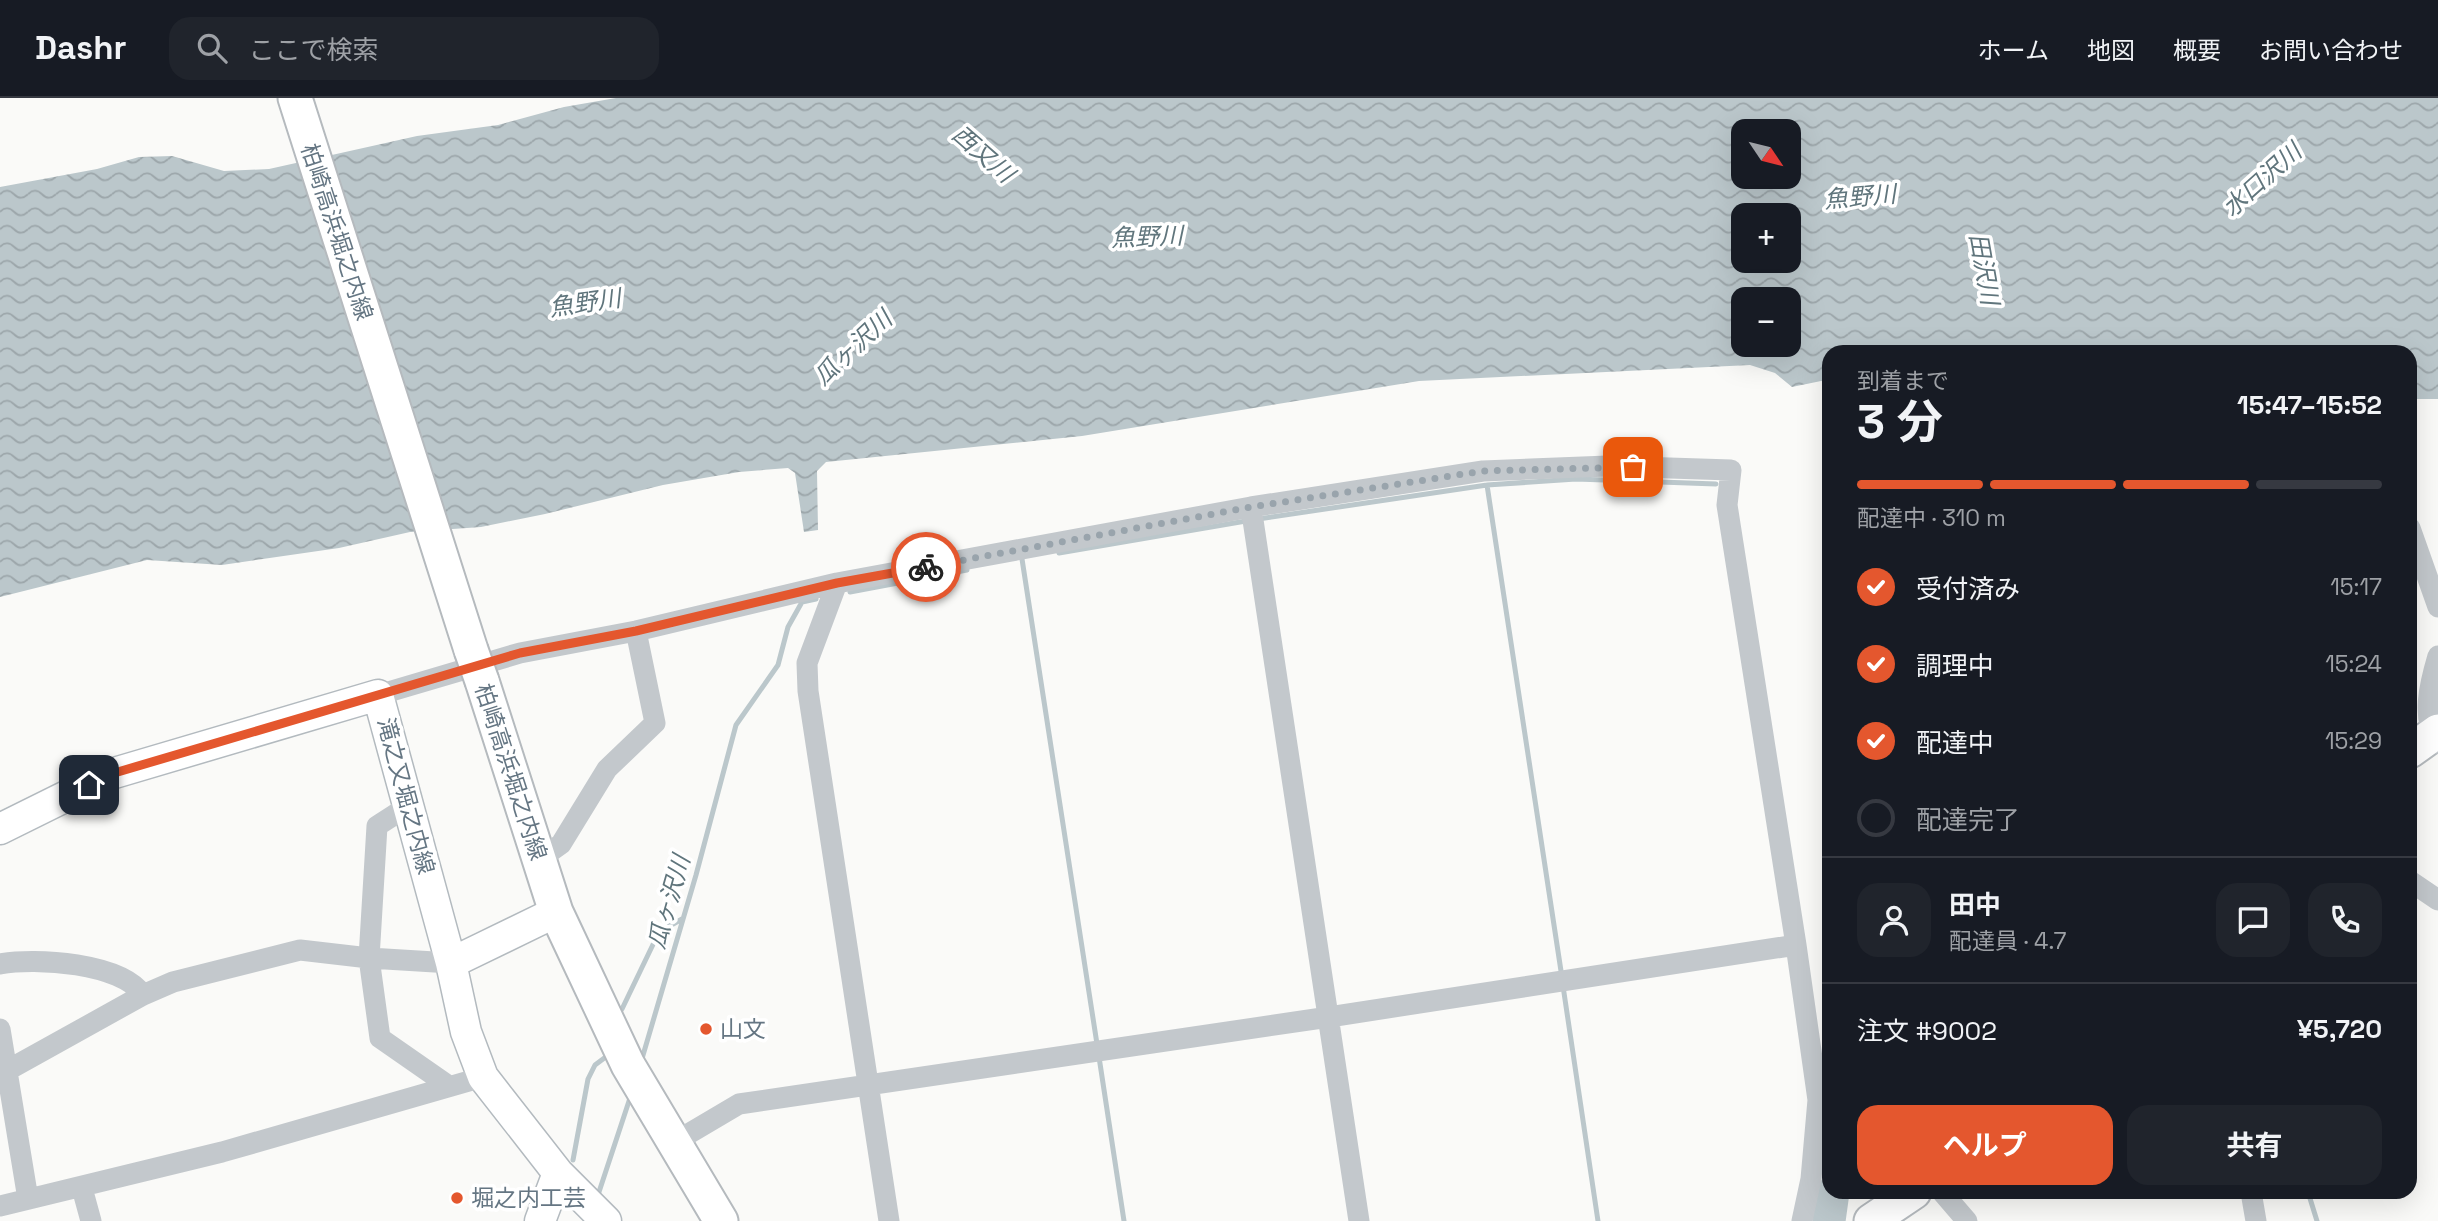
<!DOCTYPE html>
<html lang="ja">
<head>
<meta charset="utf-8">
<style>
  body { margin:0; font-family:"Space Grotesk","Noto Sans JP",sans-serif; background:#20242c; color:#f1f3f6; height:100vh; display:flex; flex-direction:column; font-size:26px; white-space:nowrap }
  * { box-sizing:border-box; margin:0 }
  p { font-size:23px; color:#9ea1a6 }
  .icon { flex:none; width:38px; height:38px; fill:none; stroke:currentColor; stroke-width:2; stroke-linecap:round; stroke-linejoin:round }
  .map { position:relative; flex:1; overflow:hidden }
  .details { position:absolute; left:1822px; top:247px; width:595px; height:854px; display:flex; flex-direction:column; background:#171b24; border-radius:21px; box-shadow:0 7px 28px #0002 }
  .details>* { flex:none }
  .needle { width:46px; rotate:125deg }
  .tools { position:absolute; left:1731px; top:21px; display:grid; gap:14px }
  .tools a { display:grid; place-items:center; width:70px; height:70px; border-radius:14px; background:#171b24; box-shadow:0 7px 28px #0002; font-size:35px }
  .pin { position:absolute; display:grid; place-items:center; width:60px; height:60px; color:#fff; margin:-30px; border-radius:14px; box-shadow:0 4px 10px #0006 }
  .courier { position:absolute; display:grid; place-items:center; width:70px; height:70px; margin:-35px; border:5px solid #e4572e; border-radius:50%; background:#fff; color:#222; box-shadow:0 2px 9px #0007 }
  .overview em { font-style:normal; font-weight:700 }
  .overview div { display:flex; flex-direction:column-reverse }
  .overview { display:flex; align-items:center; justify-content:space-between; height:119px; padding:0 35px }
  h1 { font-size:46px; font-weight:700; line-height:52px }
  .bar { display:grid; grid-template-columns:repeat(4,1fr); gap:10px 7px; align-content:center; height:84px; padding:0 35px }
  .bar i { height:9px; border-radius:5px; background:#363941 }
  .bar .active { background:#e4572e }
  .bar p { grid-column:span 4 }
  .line { display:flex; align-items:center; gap:18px; padding:0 35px; border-top:2px solid #363941 }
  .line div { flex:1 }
  .round { display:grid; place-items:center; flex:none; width:74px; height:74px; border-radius:21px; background:#20242c }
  ol { padding:0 35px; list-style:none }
  li { display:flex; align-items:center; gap:21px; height:77px }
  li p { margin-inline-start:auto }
  li .icon { padding:7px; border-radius:50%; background:#e4572e; color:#fff; stroke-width:4 }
  li:last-child { color:#9ea1a6 }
  li i { width:38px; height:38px; border:4px solid #363941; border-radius:50% }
  .action { display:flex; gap:14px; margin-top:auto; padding:14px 35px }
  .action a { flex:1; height:80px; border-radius:21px; background:#e4572e; color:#fff; font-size:28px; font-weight:700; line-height:80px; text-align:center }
  .action a+a { background:#20242c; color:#f1f3f6 }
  header { display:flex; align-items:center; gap:42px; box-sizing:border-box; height:98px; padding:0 35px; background:#171b24; border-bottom:2px solid #363941 }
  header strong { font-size:33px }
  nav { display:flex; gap:38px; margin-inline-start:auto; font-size:24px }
  .search { width:490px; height:63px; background:#20242c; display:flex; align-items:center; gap:18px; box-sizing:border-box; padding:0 24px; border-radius:21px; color:#9ea1a6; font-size:26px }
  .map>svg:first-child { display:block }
</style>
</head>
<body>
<header>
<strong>Dashr</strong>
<div class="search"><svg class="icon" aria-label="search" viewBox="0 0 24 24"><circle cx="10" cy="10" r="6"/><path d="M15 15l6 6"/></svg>ここで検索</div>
<nav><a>ホーム</a><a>地図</a><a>概要</a><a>お問い合わせ</a></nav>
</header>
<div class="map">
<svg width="2438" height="1123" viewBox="0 0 2438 1123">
  <defs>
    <pattern id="water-waves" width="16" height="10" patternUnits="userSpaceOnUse" patternTransform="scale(1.75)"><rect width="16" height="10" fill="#bbc7cb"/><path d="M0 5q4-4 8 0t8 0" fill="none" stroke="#9ca6aa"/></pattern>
  </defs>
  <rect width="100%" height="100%" fill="#fafaf8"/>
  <!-- water -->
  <path fill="url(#water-waves)" fill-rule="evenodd" d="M616,0H2438V301H2410V254H1829V284L1821,283L1792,289L1775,275L1750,267L1419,283L1082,338L826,364L817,373L818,432L804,434L795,375L788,370L739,374L663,387L545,416L481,429L410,434L339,450L222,467L147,462L0,499V89L97,71L139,59L172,58L224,73L269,71L417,38L498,27L564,9ZM1743,33H1788V79H1743ZM1743,117H1788V163H1743ZM1743,201H1788V247H1743Z"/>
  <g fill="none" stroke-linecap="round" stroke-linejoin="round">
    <!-- stream -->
    <path stroke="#bbc7cb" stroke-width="5" d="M1487,387L1561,873
      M1258,421L1487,387L1576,381L1716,386
      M1059,455L1246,423
      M1022,461L1097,946
      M850,494L967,472
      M1563,888L1598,1123
      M622,911L659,834L682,821
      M1099,959L1124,1123
      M641,964L696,777L736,627L778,567L788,529L802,504L816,501
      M573,1062L588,981L595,967L607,958
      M2308,1094L2317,1123
      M597,1100L631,997"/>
    <!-- river -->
    <path stroke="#bbc7cb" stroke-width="33" d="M1829,1123L1833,1094"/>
    <defs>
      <path id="secondary" d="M0,731L111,676L378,597L451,865L466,934L483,979L558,1075L606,1123
        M451,865L556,814
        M540,1123L558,1075"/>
      <path id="primary" d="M295,0L471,552
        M482,583L556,814L628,967L721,1123
        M2410,653L2438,633
        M1871,1123L1914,1094"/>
    </defs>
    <!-- secondary casing -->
    <use href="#secondary" stroke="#b3babf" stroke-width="33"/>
    <!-- primary casing -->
    <use href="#primary" stroke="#b5babe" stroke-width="37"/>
    <!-- street -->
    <path stroke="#c3c8cc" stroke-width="21" d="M1251,409L1359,1123
      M2410,430L2438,509
      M837,485L807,565L808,593L889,1123
      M378,597L520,555L636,533L837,485L1251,409L1483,373L1608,368L1731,372L1727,407L1796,847L1818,1002L1811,1081L1802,1123
      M2437,645C2421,619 2430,585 2438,558
      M408,708L377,728L369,860L380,940L449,988
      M540,761L561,746L607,671L655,625L636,533
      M2410,783L2438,802
      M0,866C35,859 122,865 143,897
      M0,931L28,1101
      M8,972L143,897L173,884L300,852L369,860L451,865
      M673,1045L739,1006L1329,919L1796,847
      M82,1090L91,1123
      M1942,1094L1967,1123
      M2251,1094L2256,1123
      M0,1108L222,1054L483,979"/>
    <!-- secondary -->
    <use href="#secondary" stroke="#fff" stroke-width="30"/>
    <!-- primary -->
    <use href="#primary" stroke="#fff" stroke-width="33"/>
    <defs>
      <path id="primary-bridge" d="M471,552L482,583"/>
    </defs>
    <!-- primary-bridge casing -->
    <use href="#primary-bridge" stroke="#b5babe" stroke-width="37" stroke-linecap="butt"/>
    <!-- primary-bridge -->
    <use href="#primary-bridge" stroke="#fff" stroke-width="33"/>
  </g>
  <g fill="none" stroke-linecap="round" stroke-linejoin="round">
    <!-- done -->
    <path stroke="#99a4ac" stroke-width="7" stroke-dasharray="0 12.6" d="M926,469L1251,409L1483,373L1633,369"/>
    <!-- route -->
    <path stroke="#e4572e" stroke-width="9" d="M89,687L111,676L520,555L636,533L837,485L926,469"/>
  </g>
  <!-- markers -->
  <g fill="#e4572e" stroke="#fff" stroke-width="2.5">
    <circle cx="706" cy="931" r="7"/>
    <circle cx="457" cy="1100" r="7"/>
  </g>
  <g text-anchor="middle" stroke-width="7" stroke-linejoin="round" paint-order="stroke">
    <!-- street labels -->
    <g font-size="23" fill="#657683" stroke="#fff">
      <text transform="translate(337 134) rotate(72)" y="8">柏崎高浜堀之内線</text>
      <text transform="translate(511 674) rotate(72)" y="8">柏崎高浜堀之内線</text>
      <text transform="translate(406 698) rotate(75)" y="8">滝之又堀之内線</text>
    </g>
    <!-- poi labels -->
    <g font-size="23" fill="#657683" stroke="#fff" text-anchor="start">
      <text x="720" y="939">山文</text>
      <text x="471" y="1108">堀之内工芸</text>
    </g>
    <!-- water labels -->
    <g font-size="24" font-style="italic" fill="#60757c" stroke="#fff">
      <text transform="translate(983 56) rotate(41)" y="8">西又川</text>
      <text transform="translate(2262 82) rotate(-42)" y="8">水口沢川</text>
      <text transform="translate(1860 99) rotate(-5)" y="8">魚野川</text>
      <text transform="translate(1147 139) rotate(-2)" y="8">魚野川</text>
      <text transform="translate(1984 171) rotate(80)" y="8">田沢川</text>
      <text transform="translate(585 205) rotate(-8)" y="8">魚野川</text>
      <text transform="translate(853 250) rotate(-43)" y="8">瓜ヶ沢川</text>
      <text transform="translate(669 804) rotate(-74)" y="8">瓜ヶ沢川</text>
    </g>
  </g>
</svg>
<div class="tools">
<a><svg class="needle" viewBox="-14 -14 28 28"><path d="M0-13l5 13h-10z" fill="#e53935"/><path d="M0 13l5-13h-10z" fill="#9ea1a6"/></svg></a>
<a>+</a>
<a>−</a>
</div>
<div class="pin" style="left:1633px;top:369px;background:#ea580c"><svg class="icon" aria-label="bag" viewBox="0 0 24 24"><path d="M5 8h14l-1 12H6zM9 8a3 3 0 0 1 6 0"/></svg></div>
<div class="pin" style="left:89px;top:687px;background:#1f2937"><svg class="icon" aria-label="home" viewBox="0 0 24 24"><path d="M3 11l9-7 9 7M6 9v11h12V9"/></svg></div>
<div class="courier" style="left:926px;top:469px"><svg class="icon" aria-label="bike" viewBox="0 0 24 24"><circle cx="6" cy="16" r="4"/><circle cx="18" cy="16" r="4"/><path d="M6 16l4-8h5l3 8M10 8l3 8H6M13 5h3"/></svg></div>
<section class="details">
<div class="overview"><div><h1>3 分</h1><p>到着まで</p></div><em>15:47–15:52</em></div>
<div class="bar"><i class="active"></i><i class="active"></i><i class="active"></i><i></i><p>配達中 · 310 m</p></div>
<ol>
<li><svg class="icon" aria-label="check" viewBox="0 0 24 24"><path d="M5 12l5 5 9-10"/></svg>受付済み<p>15:17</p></li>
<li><svg class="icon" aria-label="check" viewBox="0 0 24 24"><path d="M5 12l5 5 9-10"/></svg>調理中<p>15:24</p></li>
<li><svg class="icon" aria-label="check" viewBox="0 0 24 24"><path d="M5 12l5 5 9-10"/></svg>配達中<p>15:29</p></li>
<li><i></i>配達完了</li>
</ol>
<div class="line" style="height:126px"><a class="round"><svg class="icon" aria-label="person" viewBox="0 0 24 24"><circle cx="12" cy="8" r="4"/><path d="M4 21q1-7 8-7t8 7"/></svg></a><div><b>田中</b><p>配達員 · 4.7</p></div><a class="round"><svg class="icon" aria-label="chat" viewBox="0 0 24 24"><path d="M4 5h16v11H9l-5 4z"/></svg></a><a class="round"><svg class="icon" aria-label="phone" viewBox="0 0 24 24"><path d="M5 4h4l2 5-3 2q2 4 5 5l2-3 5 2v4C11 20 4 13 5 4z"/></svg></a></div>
<div class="line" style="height:91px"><div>注文 #9002</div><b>¥5,720</b></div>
<div class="action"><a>ヘルプ</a><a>共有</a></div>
</section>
</div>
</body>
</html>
